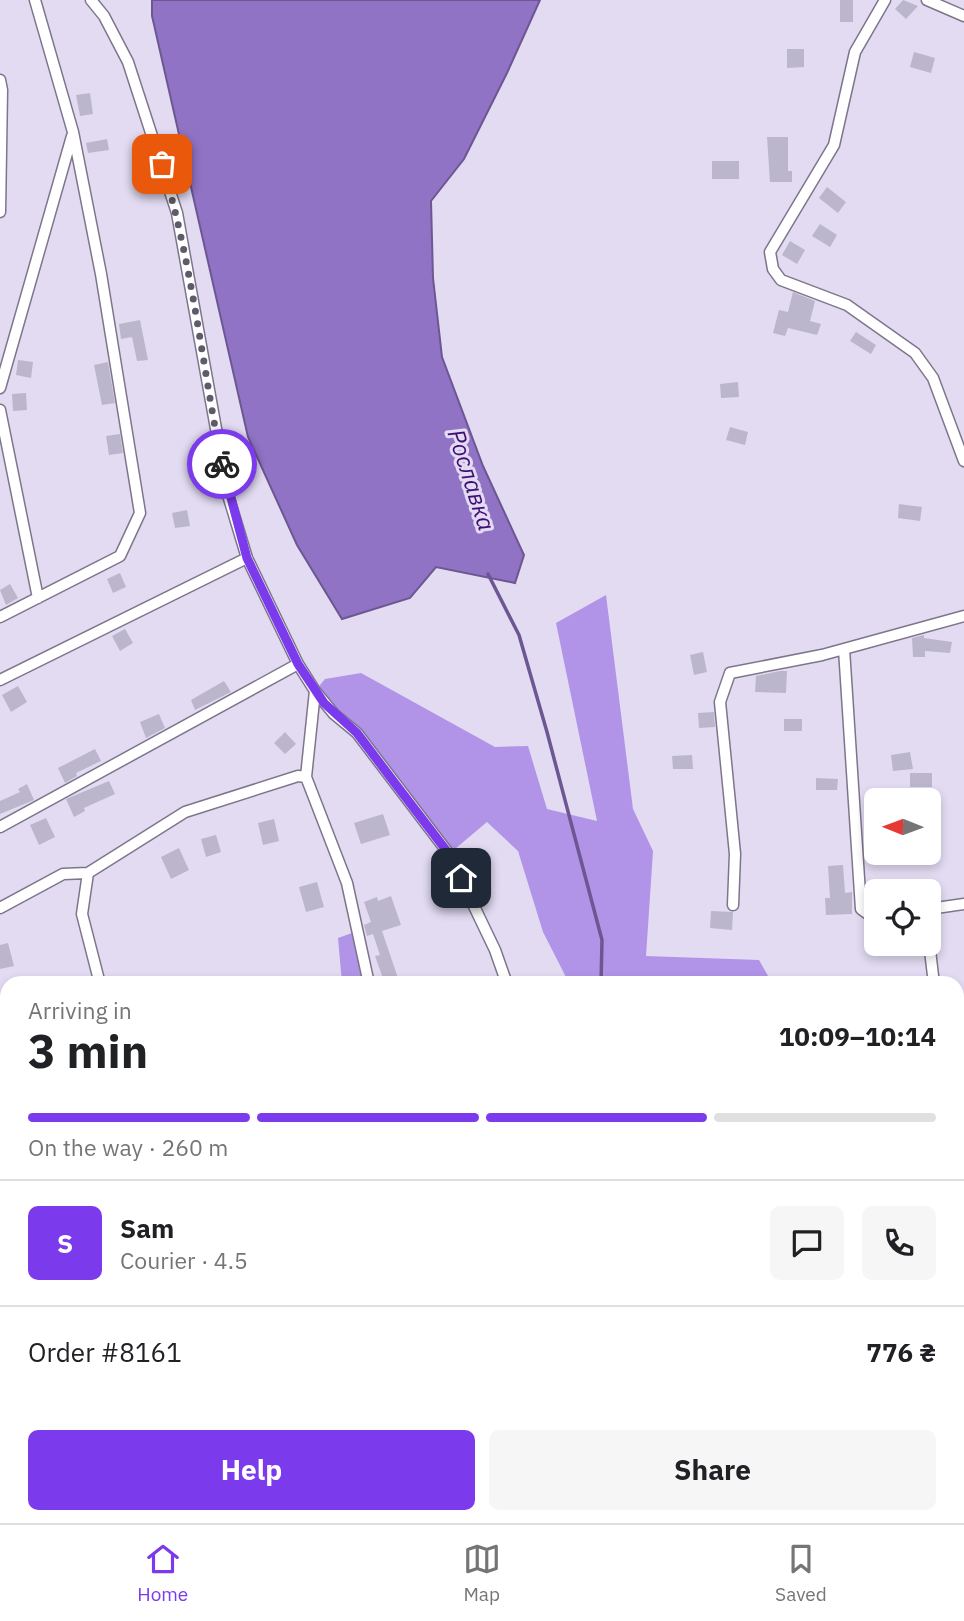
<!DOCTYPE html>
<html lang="en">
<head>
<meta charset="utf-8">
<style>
  body { margin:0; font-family:"IBM Plex Sans",sans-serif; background:#f6f6f6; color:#202124; height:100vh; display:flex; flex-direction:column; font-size:26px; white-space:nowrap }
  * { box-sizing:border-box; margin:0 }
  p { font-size:23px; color:#757577 }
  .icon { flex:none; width:38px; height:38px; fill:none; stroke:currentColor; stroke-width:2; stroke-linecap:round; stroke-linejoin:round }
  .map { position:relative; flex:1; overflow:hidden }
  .panel { position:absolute; left:0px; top:976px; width:964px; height:548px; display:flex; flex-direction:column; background:#fff; border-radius:21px 21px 0 0; box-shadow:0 4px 10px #0003 }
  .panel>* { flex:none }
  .needle { width:46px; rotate:271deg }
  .buttons { position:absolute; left:864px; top:788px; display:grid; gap:14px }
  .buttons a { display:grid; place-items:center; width:77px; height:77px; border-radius:10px; background:#fff; box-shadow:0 4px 10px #0003; font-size:35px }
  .pin { position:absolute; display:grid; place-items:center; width:60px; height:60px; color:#fff; margin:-30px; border-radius:14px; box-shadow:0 4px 10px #0006 }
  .courier { position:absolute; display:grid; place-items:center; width:70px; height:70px; margin:-35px; border:5px solid #7c3aed; border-radius:50%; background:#fff; color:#222; box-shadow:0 2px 9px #0007 }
  .head em { font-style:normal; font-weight:800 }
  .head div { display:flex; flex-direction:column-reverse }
  .head { display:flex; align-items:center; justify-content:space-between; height:119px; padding:0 28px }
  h1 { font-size:46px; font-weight:800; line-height:52px }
  .bar { display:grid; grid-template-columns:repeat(4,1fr); gap:10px 7px; align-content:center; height:84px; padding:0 28px }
  .bar i { height:9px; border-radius:5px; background:#e0e0e0 }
  .bar .selected { background:#7c3aed }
  .bar p { grid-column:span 4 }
  .line { display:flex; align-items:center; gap:18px; padding:0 28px; border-top:2px solid #e0e0e0 }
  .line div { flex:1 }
  .round { display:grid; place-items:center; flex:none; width:74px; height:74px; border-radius:10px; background:#f6f6f6 }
  .button { display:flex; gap:14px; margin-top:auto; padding:14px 28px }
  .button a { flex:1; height:80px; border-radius:10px; background:#7c3aed; color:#fff; font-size:28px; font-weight:800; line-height:80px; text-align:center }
  .button a+a { background:#f6f6f6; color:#202124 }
  .tabs { display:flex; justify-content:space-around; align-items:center; height:98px; border-top:2px solid #e0e0e0; background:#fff; font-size:19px; color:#757577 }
  .tabs a { display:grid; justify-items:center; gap:4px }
  .tabs .selected { color:#7c3aed }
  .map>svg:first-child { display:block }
</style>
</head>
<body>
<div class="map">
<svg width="964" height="1523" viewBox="0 0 964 1523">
  <rect width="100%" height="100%" fill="#e2dbf2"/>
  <!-- forest -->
  <path fill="#b194e8" d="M606,595L633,809L653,851L646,956L759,960L772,983H569L543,932L518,851L487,822L449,854L357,733L315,691L325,679L361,673L495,747L528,746L547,809L597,821L556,623Z
    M352,933L363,983H342L338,938Z
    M957,1018L964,1019V1211L957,1216Z
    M7,1309V1418L0,1416V1319Z
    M649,1517H939L938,1523H651Z"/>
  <!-- water -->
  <path fill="#9073c4" stroke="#6c5792" stroke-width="2" d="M152,0H540L507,73L464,159L431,201L433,278L442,357L483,466L524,555L515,583L436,567L410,598L342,619L297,545L248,437L152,16Z"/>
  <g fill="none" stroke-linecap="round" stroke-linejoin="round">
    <!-- stream -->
    <path stroke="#6c5792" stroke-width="3.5" d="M488,574L519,635L547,732L602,940L601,984
      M748,1523L749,1517"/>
  </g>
  <!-- building -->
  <path fill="#bcb6cc" d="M840,0H853V22H840Z
    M903,0L918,6L906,19L895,9Z
    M787,49H804V67L787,68Z
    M914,52L935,58L931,73L910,67Z
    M90,93L93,114L80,116L76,95Z
    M767,137H788V171H792V182H770Z
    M107,139L109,150L88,153L86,143Z
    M712,161H739V179H712Z
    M827,187L846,202L838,213L819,198Z
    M820,224L837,235L830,247L812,236Z
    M790,241L805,250L797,264L782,255Z
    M793,292L815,301L810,321L821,324L817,335L788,328L785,336L773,333L779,310L788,312Z
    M140,320L148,360L137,361L132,337L121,339L119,324Z
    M856,332L876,345L871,354L850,341Z
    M18,360L33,362L31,378L16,375Z
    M108,362L115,403L102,405L94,365Z
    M738,382L739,397L721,398L720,384Z
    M26,393L27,410L13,411L12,394Z
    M730,427L748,432L745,445L726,440Z
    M120,434L123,453L109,455L106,436Z
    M899,504L922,507L920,521L898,518Z
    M187,510L190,526L175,528L172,513Z
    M120,573L126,587L113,593L107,579Z
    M10,584L18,598L6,605L0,590Z
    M125,629L133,643L120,651L112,636Z
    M924,635V638L952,642L950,653L925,651V657H913L912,638Z
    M703,652L707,672L694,675L690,655Z
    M780,671H787L786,693L755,692L756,676Z
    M224,681L231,692L195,710L191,700Z
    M18,686L27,702L11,712L2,695Z
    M714,712L715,727L699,728L698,713Z
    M159,714L165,728L146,738L140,722Z
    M784,719H802V731H784Z
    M285,732L296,744L285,754L274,743Z
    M95,749L101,761L76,773L77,776L65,783L58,768Z
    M910,752L913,769L893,771L891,755Z
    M692,755L693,769H673L672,756Z
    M910,773H932V787H910Z
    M816,778L838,779L837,790H816Z
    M109,781L115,794L84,808L85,811L74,817L66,799Z
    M27,784L34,800L0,814V801L20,792L18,789Z
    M383,814L390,835L361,844L354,823Z
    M46,818L55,837L39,845L30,825Z
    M274,819L279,841L263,845L258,823Z
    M216,835L221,852L206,857L201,839Z
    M179,848L189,870L171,879L161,857Z
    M843,865L845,893L852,892V914L826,915L825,898H830L828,866Z
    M903,880L906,891H877V901L868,902L867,888Z
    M317,882L324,907L306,912L299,887Z
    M391,896L401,925L382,931L400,984H385L375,956L380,955L373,934L367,936L364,925L371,922L364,902L377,897L378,901Z
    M711,911L733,912L732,930L710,928Z
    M8,943L14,966L0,969V945Z"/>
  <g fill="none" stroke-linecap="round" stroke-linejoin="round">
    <defs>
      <path id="street" d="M91,0L104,16L128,62L177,213L228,495L247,558L298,664L315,691L306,777L298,776L185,812L88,873L82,914L100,984
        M885,0L855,52L834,145L770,252L773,269L781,280L847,305L915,353L933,378L964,461
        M927,0L964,16
        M0,80L2,90L0,212
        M0,388L72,136
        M0,410L38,598
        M0,617L120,556L140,513L101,274L73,132L35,0
        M844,649L861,909L872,917L877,916
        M0,680L247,558
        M315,691L334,714L357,733L449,854L495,950L507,984
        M306,777L347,883L369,984
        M0,827L298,664
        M733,905L735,854L720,702L730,673L822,655L964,616
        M0,908L63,874L88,873
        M929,909L964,904
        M929,942L934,984
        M0,1094L7,1129
        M0,1286L7,1289
        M594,1517V1523
        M53,1523L55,1517"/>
    </defs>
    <!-- street casing -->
    <use href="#street" stroke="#7d768b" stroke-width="13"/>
    <!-- street -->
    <use href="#street" stroke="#fff" stroke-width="10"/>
  </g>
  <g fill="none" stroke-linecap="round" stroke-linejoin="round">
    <!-- done -->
    <path stroke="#5f5b68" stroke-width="7" stroke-dasharray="0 12.6" d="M162,164C192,262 202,364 222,464"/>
    <!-- route -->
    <path stroke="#7c3aed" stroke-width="9" d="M222,464L247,558L298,664L324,703L357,733L397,786L449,854L461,878"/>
  </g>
  <g text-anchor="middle" stroke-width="6" stroke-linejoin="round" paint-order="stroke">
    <!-- water labels -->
    <g font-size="24" font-style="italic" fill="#400e72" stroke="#e2dbf2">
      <text transform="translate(471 480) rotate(72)" y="8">Рославка</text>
    </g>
  </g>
</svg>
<div class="buttons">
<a><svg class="needle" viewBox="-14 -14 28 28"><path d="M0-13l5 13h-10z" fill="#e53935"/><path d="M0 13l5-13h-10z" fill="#757577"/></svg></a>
<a><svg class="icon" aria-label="locate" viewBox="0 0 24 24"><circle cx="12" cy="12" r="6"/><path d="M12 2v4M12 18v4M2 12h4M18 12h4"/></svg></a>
</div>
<div class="pin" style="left:162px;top:164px;background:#ea580c"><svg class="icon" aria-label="bag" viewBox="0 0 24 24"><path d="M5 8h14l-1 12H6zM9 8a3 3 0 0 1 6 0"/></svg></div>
<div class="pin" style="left:461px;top:878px;background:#1f2937"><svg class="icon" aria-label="home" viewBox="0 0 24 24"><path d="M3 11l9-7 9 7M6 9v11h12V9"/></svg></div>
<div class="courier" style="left:222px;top:464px"><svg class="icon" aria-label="bike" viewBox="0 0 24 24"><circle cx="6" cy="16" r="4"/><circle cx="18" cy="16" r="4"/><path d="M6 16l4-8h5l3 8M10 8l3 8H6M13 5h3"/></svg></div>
<section class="panel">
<div class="head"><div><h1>3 min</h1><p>Arriving in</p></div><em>10:09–10:14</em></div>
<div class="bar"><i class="selected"></i><i class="selected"></i><i class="selected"></i><i></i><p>On the way · 260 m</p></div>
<div class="line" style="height:126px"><b class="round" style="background:#7c3aed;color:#fff">S</b><div><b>Sam</b><p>Courier · 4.5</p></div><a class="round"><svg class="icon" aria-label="chat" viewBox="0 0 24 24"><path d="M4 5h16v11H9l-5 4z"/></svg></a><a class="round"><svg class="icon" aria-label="phone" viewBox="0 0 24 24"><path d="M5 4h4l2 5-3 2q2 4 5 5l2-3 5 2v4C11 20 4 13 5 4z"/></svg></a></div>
<div class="line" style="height:91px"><div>Order #8161</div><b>776 ₴</b></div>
<div class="button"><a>Help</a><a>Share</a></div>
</section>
</div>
<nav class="tabs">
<a class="selected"><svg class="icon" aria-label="home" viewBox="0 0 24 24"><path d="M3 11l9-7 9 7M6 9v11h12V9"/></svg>Home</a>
<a><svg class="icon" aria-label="map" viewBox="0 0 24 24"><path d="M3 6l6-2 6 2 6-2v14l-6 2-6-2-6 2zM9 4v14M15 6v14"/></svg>Map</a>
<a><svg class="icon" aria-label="saved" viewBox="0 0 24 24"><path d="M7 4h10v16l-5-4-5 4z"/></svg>Saved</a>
</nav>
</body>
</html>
